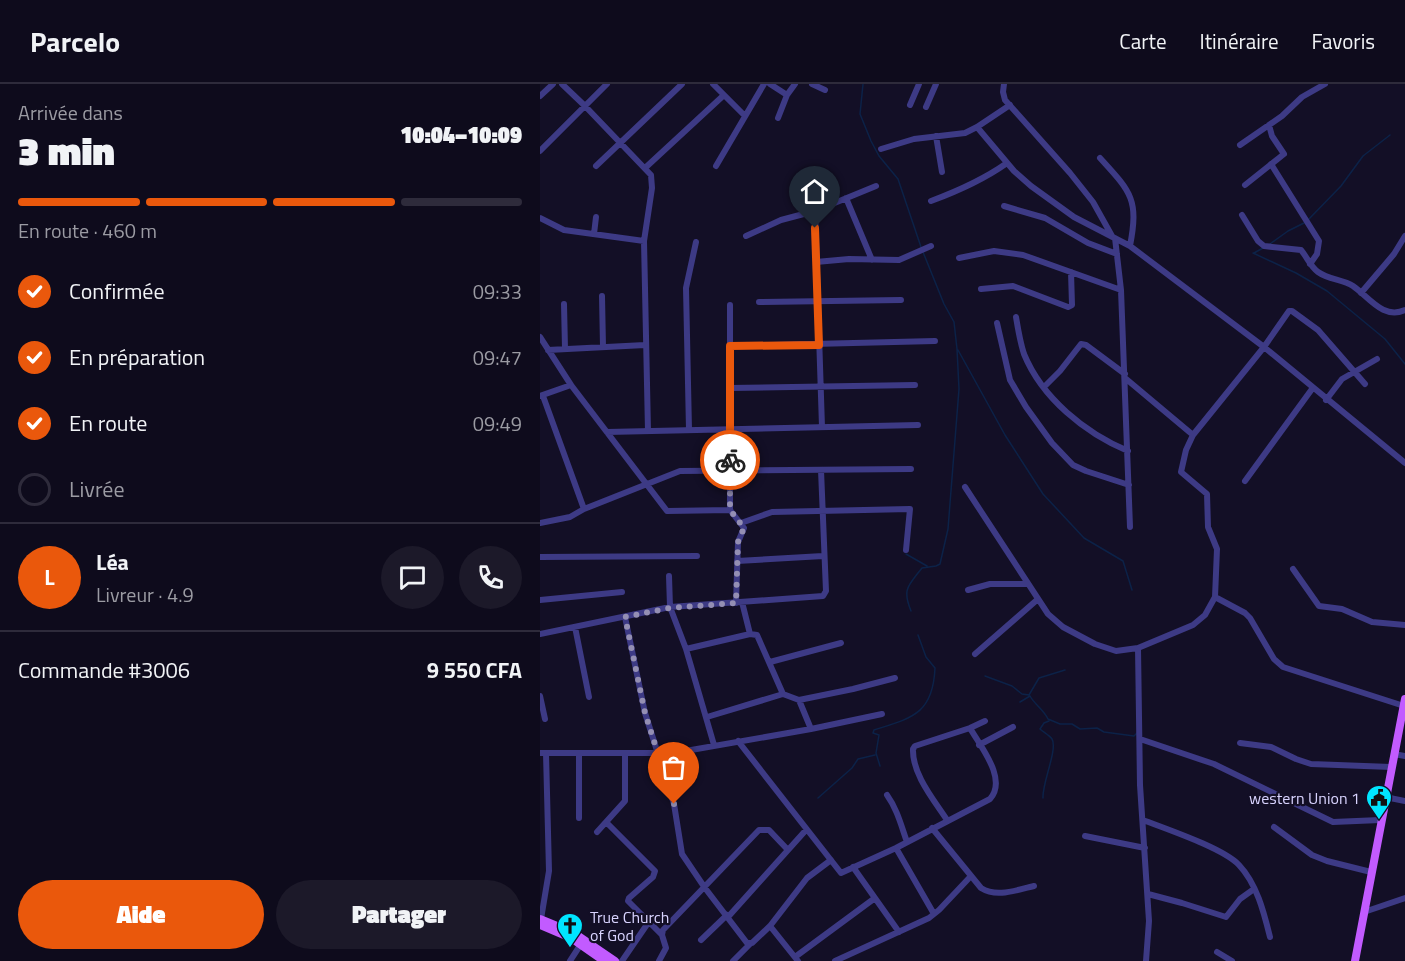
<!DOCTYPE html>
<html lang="fr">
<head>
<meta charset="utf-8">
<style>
  body { margin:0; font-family:"Titillium Web",sans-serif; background:#1c1929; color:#f1f3f6; height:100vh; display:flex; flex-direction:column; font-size:22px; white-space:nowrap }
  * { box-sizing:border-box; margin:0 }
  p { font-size:20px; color:#9b9ba3 }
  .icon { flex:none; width:33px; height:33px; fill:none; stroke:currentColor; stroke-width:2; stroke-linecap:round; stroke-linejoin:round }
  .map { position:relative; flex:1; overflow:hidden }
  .details { display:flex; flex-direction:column; background:#0e0b1c; width:540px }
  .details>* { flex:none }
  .pin { position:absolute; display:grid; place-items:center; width:51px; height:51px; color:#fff; margin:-62px -26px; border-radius:50% 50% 50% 0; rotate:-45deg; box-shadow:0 0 6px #0007 }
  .pin .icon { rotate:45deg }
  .courier { position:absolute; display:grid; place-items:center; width:60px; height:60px; margin:-30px; border:4px solid #ea580c; border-radius:50%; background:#fff; color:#222; box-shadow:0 2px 8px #0007 }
  .headline em { font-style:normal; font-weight:800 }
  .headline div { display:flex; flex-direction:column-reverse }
  .headline { display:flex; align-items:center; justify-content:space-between; height:102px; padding:0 18px }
  h1 { font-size:39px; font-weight:800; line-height:45px }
  .bar { display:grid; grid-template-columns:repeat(4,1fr); gap:9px 6px; align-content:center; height:72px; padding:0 18px }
  .bar i { height:8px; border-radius:4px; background:#2e2b3b }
  .bar .selected { background:#ea580c }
  .bar p { grid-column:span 4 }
  .line { display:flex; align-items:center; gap:15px; padding:0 18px; border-top:2px solid #2e2b3b }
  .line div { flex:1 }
  .round { display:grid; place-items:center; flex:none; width:63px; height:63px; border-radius:32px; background:#1c1929 }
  ol { padding:0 18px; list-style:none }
  li { display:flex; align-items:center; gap:18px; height:66px }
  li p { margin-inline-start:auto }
  li .icon { padding:6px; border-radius:50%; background:#ea580c; color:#fff; stroke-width:4 }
  li:last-child { color:#9b9ba3 }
  li i { width:33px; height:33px; border:3px solid #2e2b3b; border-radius:50% }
  .button { display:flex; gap:12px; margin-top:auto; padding:12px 18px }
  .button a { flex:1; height:69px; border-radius:36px; background:#ea580c; color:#fff; font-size:24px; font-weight:800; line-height:69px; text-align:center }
  .button a+a { background:#1c1929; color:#f1f3f6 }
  header { display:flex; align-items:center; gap:36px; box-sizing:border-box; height:84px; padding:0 30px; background:#0e0b1c; border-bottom:2px solid #2e2b3b }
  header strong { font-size:28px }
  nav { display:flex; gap:33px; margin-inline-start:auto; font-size:21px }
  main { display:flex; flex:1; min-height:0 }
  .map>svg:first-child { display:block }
</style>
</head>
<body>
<header>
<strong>Parcelo</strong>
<nav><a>Carte</a><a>Itinéraire</a><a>Favoris</a></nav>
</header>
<main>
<section class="details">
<div class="headline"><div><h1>3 min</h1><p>Arrivée dans</p></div><em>10:04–10:09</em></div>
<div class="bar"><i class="selected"></i><i class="selected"></i><i class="selected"></i><i></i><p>En route · 460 m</p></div>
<ol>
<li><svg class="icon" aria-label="check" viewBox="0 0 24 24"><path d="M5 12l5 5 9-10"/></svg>Confirmée<p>09:33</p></li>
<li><svg class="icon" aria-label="check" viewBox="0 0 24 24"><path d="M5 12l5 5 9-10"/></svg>En préparation<p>09:47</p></li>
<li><svg class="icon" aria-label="check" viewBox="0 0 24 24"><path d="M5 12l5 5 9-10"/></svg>En route<p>09:49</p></li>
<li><i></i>Livrée</li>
</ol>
<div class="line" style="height:108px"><b class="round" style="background:#ea580c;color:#fff">L</b><div><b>Léa</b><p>Livreur · 4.9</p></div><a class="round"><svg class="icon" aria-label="chat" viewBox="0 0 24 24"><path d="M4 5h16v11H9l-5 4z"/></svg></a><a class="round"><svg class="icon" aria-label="phone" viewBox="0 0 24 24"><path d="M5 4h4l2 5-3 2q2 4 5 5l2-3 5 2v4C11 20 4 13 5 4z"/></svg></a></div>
<div class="line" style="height:78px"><div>Commande #3006</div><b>9 550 CFA</b></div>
<div class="button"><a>Aide</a><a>Partager</a></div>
</section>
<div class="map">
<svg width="865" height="877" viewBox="0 0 865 877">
  <rect width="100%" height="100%" fill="#130f26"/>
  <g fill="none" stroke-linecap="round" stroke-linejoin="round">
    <!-- stream -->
    <path stroke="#0c2248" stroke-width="1.5" d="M323,0L320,30L331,57L339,72L358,95L381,163
      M768,136L801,102L823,72L850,51
      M730,160L748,147L764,139
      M713,169L756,189L787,207L845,255L865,280
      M714,169L723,164
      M418,266L465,351L503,410L544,454L583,477L592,506
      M366,470L387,482
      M371,527C362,505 368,502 382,484L396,482L400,480L408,445L419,305L417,265L414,238L404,220L383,168
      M445,592L472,602L482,610L489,611L499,594L525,586
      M480,618L490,612C495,621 503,625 508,635L520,640H532L540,645L557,644L564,648L594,652L597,649
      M340,682L336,669L339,651L333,649L334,646C372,634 393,630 395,584L386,573L378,551
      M278,714L312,684L318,675L335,671
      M503,714C502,699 518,665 512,655C509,651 503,648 500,645L504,639L509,637"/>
    <!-- minor -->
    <path stroke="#3d3a85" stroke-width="6" d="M22,0L45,22L111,91L112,104L104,157L108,347
      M173,0L205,32
      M230,0L247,11
      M272,0L285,6
      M464,0L463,8L465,16L530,89L553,118L572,152
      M0,12L13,0
      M370,21L379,0
      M386,23L396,0
      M238,34L247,11L255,0
      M437,43L474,87L491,102L534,133L590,162L724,263L865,379
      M396,52L402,88
      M700,61L742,32L762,13L785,0
      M341,65L374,55L425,49L437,43L470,21
      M0,67L67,0
      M560,74C591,108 599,115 590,162
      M731,80L779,157L777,170L770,180
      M56,82L142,0
      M176,82L224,0
      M105,84L184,11
      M705,101L744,70L732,52L729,41
      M306,114L332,176
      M391,117C418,107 443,96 467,79
      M464,122L505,134L548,159L577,170
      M275,127L282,343
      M702,131L718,157L724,162L761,166C767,173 770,182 778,188C789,196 803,195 813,202C829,213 843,236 865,226
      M0,134L24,146L104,157
      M54,150L56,133
      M206,152L241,136L275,127L336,102
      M575,154L581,206L590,443
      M419,174L454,167L483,171L581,206
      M276,178L309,175L359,176L391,162
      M441,205L473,202L528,223L532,221L531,188
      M821,209L854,170L865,152
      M62,212L63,263
      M219,218L361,216
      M24,220L25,265
      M190,221V426L204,444L198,458L196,519
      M476,233C478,245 480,258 484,270C502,314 545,349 588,367
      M457,239L470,296L486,323L512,359L533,381L546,387L589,401
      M0,253L31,301
      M190,262L395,257
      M8,266L105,261
      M585,294L653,351
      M504,303L520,287L541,260L546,261L585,290
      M190,304L375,301
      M0,312L31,301L127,427L190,426
      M3,312L44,425
      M786,316L802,295L837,275
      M149,346L146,204L156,158
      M67,348L378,341
      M705,397L772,305
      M425,403L508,530L523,543L555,560L576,567L598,564L653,541L665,531L675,513L677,465L668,443L667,410L641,388L646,366L653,351L724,263L749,227H752L778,246L825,300
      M0,439L30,433L44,425L140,387L371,385
      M201,439L232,428L370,425L366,466
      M0,473L157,472
      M197,477L283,472
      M753,485L779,522L802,525L832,538L865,541
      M129,492L130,523L146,565L174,661
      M428,506L450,500H488
      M675,513L705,529L710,534L734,575L743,583L864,622
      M0,516L82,508
      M202,518L210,550
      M85,533L105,629L134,720L142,770L165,804L207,859H212L230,842L267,794L291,776
      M35,543L49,613
      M0,550L130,523L283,512L286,507L281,386
      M598,564L600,701L609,837L606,877
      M146,565L210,550L217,551L243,610
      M435,570L498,515
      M230,578L301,559
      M0,612L5,635
      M259,616L271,645
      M167,633L243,610L259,616L313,605L355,594
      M600,655L674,680L793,738L840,736
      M198,657L301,789L356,764L450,715C468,695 440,662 430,644
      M700,659L731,663L756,675L771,680L851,683
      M439,661L473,643
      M0,669H134L271,645L342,630
      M854,670L865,672
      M347,711C357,725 361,741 367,758
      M845,713L865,717
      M39,734V669
      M407,736C394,716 372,690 373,665L375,662L430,644L445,637
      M603,736C626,745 683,764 699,781C717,800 724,829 730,853
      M66,738L115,787L113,793L89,814L88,817L122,851
      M734,743L772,771L787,777L831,788
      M392,744L441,804C457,814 476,806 494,802
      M57,748L85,717V669
      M545,752L605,764
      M356,764L394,830
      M313,783L359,848
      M608,810L642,819L686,833L700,815L714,805
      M824,828L865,814
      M188,833L266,746
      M1,835L9,787L6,669
      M230,842L258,877
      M161,856L187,831
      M677,868L692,877
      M255,873L335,814
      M30,877L41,860
      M82,877L108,839
      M119,877L126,864L122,851L123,846L219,746H229L248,766
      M193,877L210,860
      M295,877L389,834L399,826L431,792"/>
    <!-- major -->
    <path stroke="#c25bff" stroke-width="8" d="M0,835L34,849L75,877
      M0,841L31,854L64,877
      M815,877L865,615"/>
  </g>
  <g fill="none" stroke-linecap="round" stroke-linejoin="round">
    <!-- done -->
    <path stroke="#948fb3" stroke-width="6" stroke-dasharray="0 10.8" d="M134,720L105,629L85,533L130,524L196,519L198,458L204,444L190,426V376"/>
    <!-- route -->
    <path stroke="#ea580c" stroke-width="8" d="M190,376V262L279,261L275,144"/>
  </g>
  <!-- icons -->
  <defs>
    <symbol id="civic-pin" viewBox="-11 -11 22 30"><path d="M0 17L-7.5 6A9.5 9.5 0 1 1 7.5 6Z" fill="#00e5ff" stroke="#130f26"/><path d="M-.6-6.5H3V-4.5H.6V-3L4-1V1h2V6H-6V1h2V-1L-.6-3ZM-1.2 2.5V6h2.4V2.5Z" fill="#111"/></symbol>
    <symbol id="church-pin" viewBox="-11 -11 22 30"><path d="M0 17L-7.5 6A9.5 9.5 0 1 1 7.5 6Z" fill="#00e5ff" stroke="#130f26"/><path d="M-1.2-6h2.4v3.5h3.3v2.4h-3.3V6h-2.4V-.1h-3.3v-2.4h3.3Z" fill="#111"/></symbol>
  </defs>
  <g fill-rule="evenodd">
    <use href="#civic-pin" x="824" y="699" width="30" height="40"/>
    <use href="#church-pin" x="15" y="827" width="30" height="40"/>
  </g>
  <g text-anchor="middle" stroke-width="4.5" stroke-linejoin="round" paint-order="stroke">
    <!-- poi labels -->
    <g font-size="16" fill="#d9d4ff" stroke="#130f26" text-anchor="end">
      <text x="820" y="720">western Union 1</text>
      <text x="50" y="839" text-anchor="start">True Church<tspan x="50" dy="18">of God</tspan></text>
    </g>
  </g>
</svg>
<div class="pin" style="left:134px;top:720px;background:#ea580c"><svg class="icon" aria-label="bag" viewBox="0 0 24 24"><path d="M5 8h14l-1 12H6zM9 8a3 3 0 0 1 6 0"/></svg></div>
<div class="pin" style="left:275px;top:144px;background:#1f2937"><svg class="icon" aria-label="home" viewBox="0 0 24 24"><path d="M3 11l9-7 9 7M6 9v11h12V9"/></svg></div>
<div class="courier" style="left:190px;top:376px"><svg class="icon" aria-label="bike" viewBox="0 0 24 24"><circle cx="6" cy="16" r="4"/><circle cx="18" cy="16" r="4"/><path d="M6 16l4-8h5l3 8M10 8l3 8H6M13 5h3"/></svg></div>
</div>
</main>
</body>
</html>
